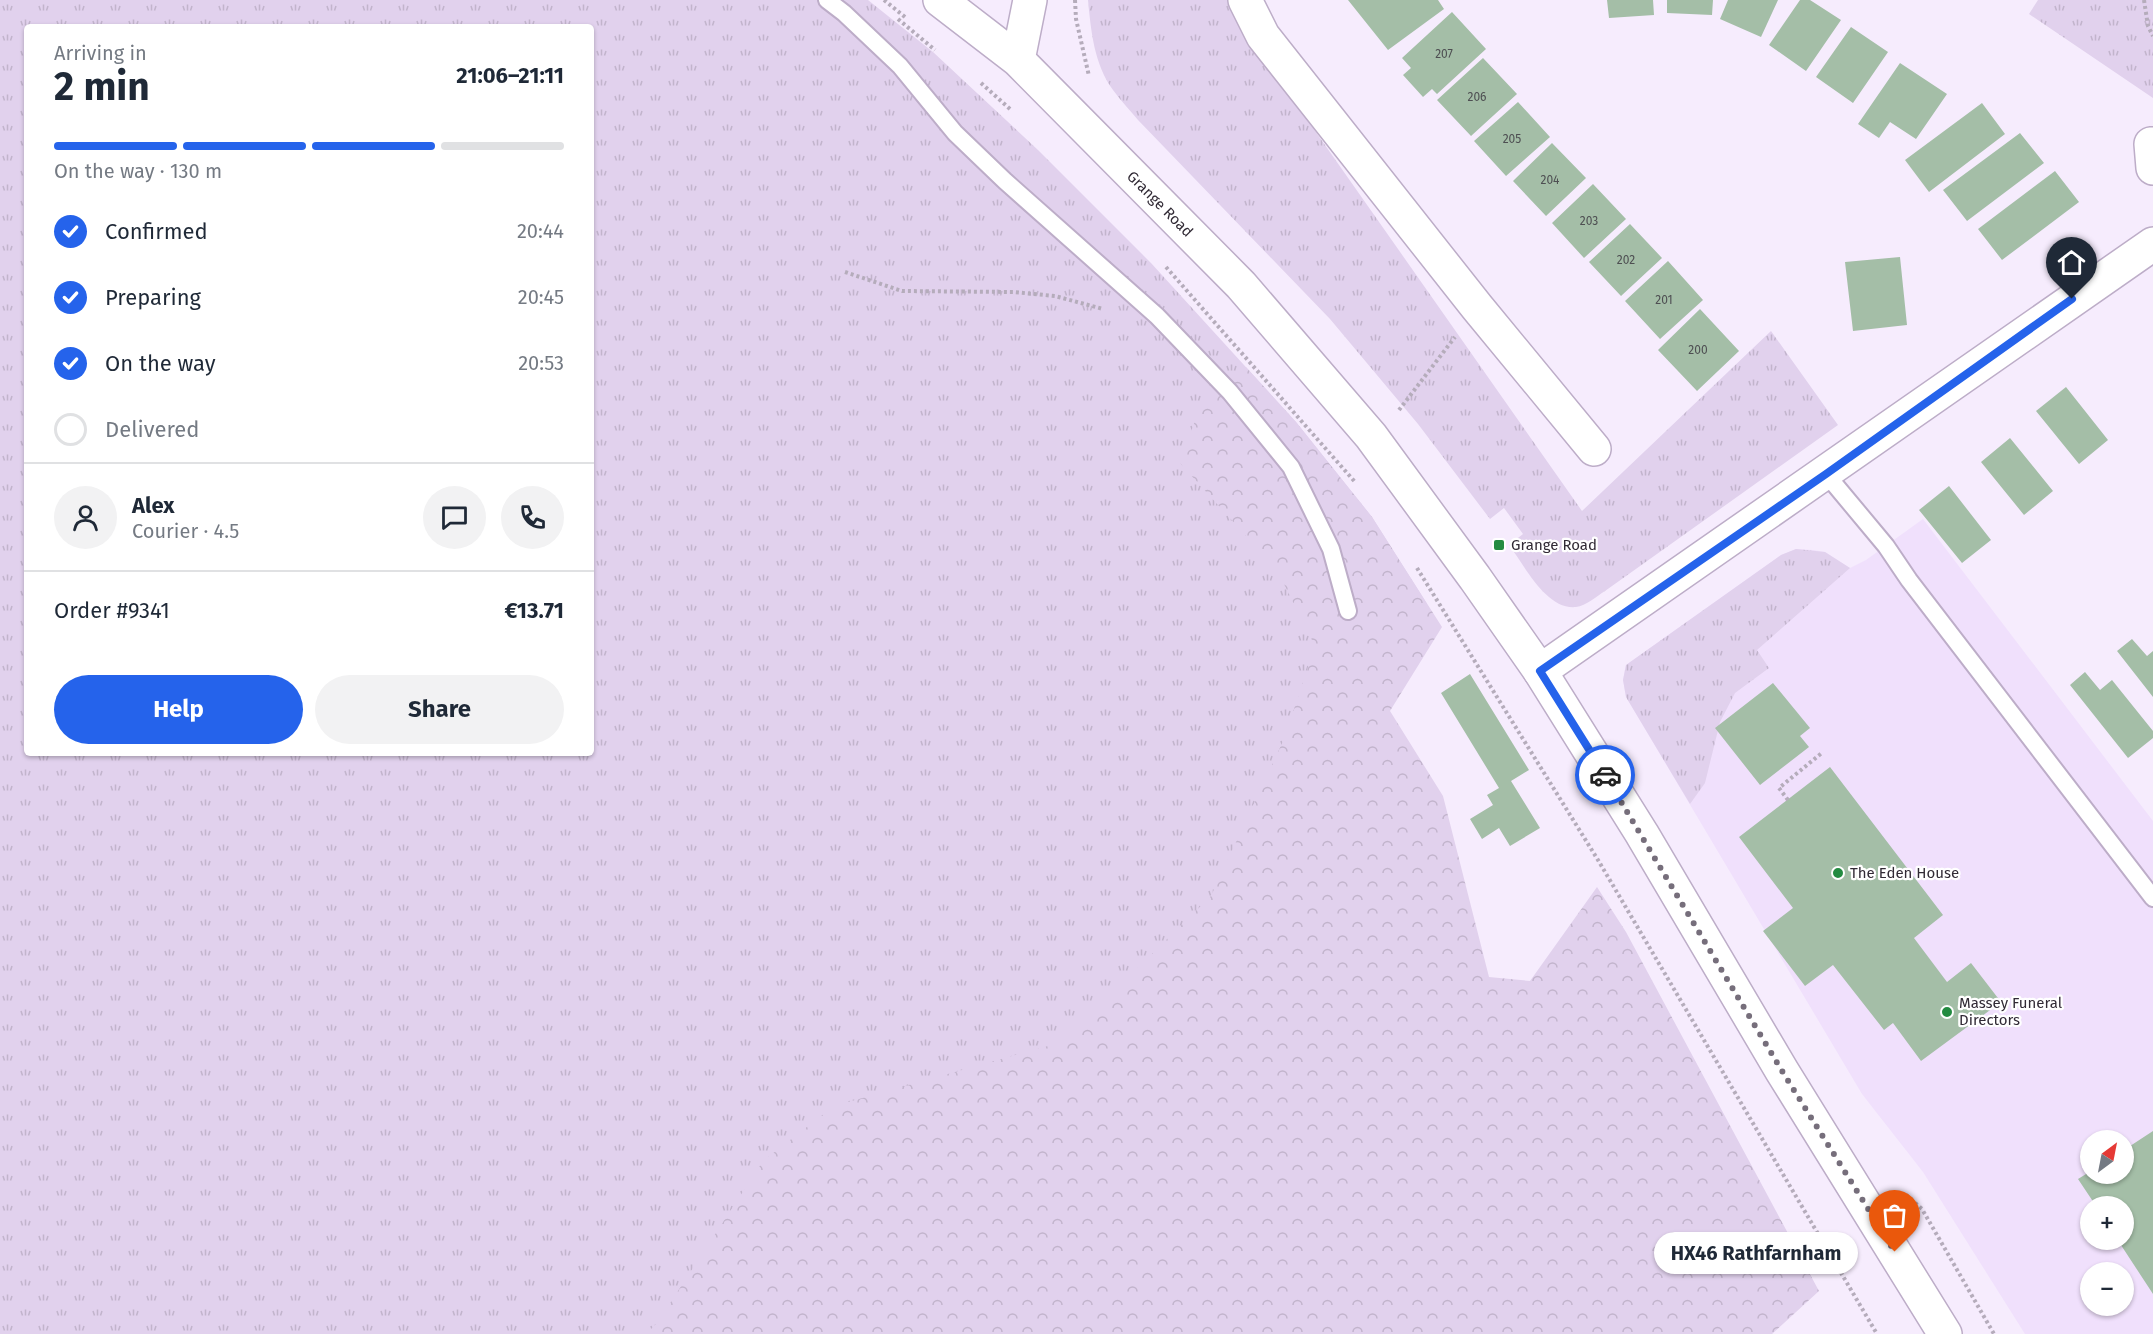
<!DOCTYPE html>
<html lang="en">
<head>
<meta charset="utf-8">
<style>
  body { margin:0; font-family:"Fira Sans",sans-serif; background:#f2f2f3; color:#1f2937; height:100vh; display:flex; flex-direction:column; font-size:22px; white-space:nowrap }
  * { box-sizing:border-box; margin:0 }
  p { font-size:20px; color:#747a83 }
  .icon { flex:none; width:33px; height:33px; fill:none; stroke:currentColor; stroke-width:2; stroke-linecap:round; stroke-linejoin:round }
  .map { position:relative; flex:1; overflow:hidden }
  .details { position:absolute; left:24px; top:24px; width:570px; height:732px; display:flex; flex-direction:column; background:#fff; border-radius:6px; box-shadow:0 2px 4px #0004 }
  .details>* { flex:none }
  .needle { width:39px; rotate:32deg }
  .controls { position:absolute; left:2080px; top:1130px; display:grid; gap:12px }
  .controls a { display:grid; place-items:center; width:54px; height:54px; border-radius:50%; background:#fff; box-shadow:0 2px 4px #0004; font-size:30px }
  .pin { position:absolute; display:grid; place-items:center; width:51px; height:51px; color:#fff; margin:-62px -26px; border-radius:50% 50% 50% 0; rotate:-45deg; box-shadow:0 0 6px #0007 }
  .pin .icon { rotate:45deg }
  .courier { position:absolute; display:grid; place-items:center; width:60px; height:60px; margin:-30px; border:4px solid #2563eb; border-radius:50%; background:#fff; color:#222; box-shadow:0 2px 8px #0007 }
  .bubble { position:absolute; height:42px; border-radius:21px; background:#fff; box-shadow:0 2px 4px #0004; font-size:20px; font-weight:700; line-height:42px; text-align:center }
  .headline em { font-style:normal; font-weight:700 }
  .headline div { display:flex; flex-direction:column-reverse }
  .headline { display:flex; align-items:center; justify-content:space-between; height:102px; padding:0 30px }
  h1 { font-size:39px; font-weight:700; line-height:45px }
  .bar { display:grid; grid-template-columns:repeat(4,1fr); gap:9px 6px; align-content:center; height:72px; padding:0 30px }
  .bar i { height:8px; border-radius:4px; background:#e0e1e3 }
  .bar .on { background:#2563eb }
  .bar p { grid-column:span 4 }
  .line { display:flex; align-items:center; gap:15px; padding:0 30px; border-top:2px solid #e0e1e3 }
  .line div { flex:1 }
  .round { display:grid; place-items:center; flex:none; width:63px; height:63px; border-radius:32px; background:#f2f2f3 }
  ol { padding:0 30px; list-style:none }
  li { display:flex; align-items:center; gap:18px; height:66px }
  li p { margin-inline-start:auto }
  li .icon { padding:6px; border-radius:50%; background:#2563eb; color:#fff; stroke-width:4 }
  li:last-child { color:#747a83 }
  li i { width:33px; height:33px; border:3px solid #e0e1e3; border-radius:50% }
  .cta { display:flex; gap:12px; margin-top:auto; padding:12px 30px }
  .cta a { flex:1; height:69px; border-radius:36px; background:#2563eb; color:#fff; font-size:24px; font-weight:700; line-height:69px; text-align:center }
  .cta a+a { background:#f2f2f3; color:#1f2937 }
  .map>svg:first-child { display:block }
</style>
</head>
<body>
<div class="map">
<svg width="2153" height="1334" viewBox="0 0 2153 1334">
  <defs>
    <pattern id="grass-tufts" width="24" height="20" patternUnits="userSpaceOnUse" patternTransform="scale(1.5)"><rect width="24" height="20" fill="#e1d1ed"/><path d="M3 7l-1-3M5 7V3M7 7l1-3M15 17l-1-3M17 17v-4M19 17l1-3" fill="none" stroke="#c2b4cc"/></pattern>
    <pattern id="forest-crowns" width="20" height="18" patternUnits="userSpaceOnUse" patternTransform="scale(1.5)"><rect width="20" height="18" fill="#e1d1ed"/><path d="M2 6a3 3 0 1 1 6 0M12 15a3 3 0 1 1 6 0" fill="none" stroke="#c2b4cc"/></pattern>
  </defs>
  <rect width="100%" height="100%" fill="#f6ecfd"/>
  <!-- built -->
  <path fill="#f0e0fc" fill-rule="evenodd" d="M1923,519L2153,821V1334H2025L1923,1172L1862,1094L1626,697L1623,680L1626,665L1781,555L1796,549L1813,550L1825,552L1850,568L1866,560ZM2091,1140H2124V1173H2091ZM2091,1206H2124V1239H2091ZM2091,1272H2124V1305H2091Z"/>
  <!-- grass -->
  <path fill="url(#grass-tufts)" fill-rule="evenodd" d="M0,0H868L933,52L1038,150L1151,263L1296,422L1372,517L1427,604L915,1334H0ZM27,27H591V753H27Z
    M1088,0H1227L1240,24L1582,511L1771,331L1838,425L1605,591C1597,596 1586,606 1576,607C1546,610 1525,566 1509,545L1523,534L1504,508L1490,519L1418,424L1330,319L1138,120C1130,110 1121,101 1113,90C1094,64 1091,31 1088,0Z
    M2038,0H2153V98L2029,14Z
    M1796,549L1825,552L1850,568L1757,650L1769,668L1735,693L1720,722L1705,783L1690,804L1626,697L1623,680L1626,665L1781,555Z"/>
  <!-- forest -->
  <path fill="url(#forest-crowns)" d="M1246,367L1296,422L1372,517L1442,627L1390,711L1443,796L1489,977L1530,981L1597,887L1626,932L1819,1291L1772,1334H646L657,1323L763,1161L834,1106L1062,1042L1211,896L1284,739L1315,646L1277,570L1179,462L1197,416L1221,389Z"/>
  <!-- building -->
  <path fill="#a4bea7" d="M1348,0H1438L1444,9L1388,50Z
    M1607,0H1653L1654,15L1609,18Z
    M1667,0H1713L1712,15L1667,13Z
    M1728,0H1778L1761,37L1720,19Z
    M1800,0H1810L1841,20L1806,71L1769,45Z
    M1452,12L1486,49L1437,94L1432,89L1423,97L1403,75L1411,68L1402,58Z
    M1851,27L1888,52L1853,103L1816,77Z
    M1483,58L1517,94L1471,136L1437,100Z
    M1900,63L1947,94L1916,139L1890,122L1879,138L1858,124Z
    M1518,102L1550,137L1506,176L1474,141Z
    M1982,103L2005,134L1929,192L1905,160Z
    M2020,133L2044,163L1967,221L1943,190Z
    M1552,143L1586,178L1546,216L1513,181Z
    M2055,171L2079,202L2002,260L1978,229Z
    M1593,184L1626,219L1584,258L1552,223Z
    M1630,224L1662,258L1621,296L1589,262Z
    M1900,257L1907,325L1853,331L1845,262Z
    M1668,261L1703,300L1660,339L1625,301Z
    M1700,309L1739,351L1697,391L1658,350Z
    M2066,387L2108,440L2079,464L2036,411Z
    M2010,438L2053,491L2024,515L1981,462Z
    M1949,486L1991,540L1962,563L1919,510Z
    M2132,639L2147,656L2153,651V697L2117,651Z
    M2085,672L2100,690L2112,680L2153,731V738L2128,758L2070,685Z
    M1470,674L1529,770L1511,781L1540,828L1510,846L1499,828L1482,839L1470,819L1493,805L1487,795L1499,788L1441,693Z
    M1773,683L1810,728L1800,736L1809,747L1760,785L1715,728Z
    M1830,767L1943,915L1914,938L1947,982L1971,963L2001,1002L1921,1061L1893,1023L1884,1030L1833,965L1805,986L1763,931L1793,908L1739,837Z
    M2153,1131V1294L2117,1239H2124V1206H2096L2078,1179L2091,1171V1173H2124V1150Z"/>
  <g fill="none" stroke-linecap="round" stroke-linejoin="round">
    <defs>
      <path id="service" d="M827,0L844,13L900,66L955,133L1005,181L1157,316L1230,392L1291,467L1331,549L1348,611
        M1826,474L1886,546L1909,580L2153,898"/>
      <path id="minor" d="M1245,0L1263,36L1477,307L1594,449
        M2151,144L2153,168
        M1540,671L2153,244"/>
      <path id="secondary" d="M940,0L1018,60L1241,285L1371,436L1475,578L1540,671L1642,834L1782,1071L1945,1334
        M1018,60L1030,0"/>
    </defs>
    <!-- service casing -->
    <use href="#service" stroke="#bdadc8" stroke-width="20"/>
    <!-- minor casing -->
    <use href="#minor" stroke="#bdadc8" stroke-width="36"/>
    <!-- secondary casing -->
    <use href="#secondary" stroke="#bdadc8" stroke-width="36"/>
    <!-- path -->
    <path stroke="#b5acbb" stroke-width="4" stroke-dasharray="3 3" stroke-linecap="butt" d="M884,0L905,17
      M1075,0L1076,19L1089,76
      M2144,0L2148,26L2153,36
      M898,19L935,50
      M981,83L1011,110
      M1166,267L1355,482
      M845,272L902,291L1013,292L1055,296L1103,309
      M1399,410L1455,337
      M1417,568L1598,860L1877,1334
      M1788,800L1779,788L1823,752
      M1906,1195L1922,1209L1994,1334"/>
    <!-- service -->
    <use href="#service" stroke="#fff" stroke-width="16"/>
    <!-- minor -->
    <use href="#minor" stroke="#fff" stroke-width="33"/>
    <!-- secondary -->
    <use href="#secondary" stroke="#fff" stroke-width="33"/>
  </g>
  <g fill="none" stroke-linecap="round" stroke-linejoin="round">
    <!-- done -->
    <path stroke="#766e7b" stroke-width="6" stroke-dasharray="0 10.8" d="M1605,775L1782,1071L1895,1252"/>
    <!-- route -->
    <path stroke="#2563eb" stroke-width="8" d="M1605,775L1540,671L1826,474L2072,299"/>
  </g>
  <!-- markers -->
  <g fill="#238b41" stroke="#fff" stroke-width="2">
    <rect x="1493" y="539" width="12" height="12" rx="3"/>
    <circle cx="1838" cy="873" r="6"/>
    <circle cx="1947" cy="1012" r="6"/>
  </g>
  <g text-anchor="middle" stroke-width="4.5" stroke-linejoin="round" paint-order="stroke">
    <!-- number labels -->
    <g font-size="12" fill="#4e4f52">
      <text x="1444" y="58">207</text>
      <text x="1477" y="101">206</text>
      <text x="1512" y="143">205</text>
      <text x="1550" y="184">204</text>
      <text x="1589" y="225">203</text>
      <text x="1626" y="264">202</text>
      <text x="1664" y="304">201</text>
      <text x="1698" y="354">200</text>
    </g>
    <!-- street labels -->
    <g font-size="15" fill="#312a35" stroke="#fff">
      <text transform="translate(1160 204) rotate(45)" y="5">Grange Road</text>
    </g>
    <!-- poi labels -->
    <g font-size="15" fill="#312a35" stroke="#fff" text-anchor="start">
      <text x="1511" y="550">Grange Road</text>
      <text x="1850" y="878">The Eden House</text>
      <text x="1959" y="1008">Massey Funeral<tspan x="1959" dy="17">Directors</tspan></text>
    </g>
  </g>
</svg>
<div class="controls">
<a><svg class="needle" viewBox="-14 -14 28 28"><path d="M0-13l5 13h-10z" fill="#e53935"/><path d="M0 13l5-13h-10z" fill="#747a83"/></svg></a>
<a>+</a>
<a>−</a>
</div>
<div class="pin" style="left:1895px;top:1252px;background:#ea580c"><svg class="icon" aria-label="bag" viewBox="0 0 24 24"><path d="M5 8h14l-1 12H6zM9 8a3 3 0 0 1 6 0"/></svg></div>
<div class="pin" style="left:2072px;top:299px;background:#1f2937"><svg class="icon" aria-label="home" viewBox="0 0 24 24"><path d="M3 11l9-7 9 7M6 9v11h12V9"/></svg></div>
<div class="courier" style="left:1605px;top:775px"><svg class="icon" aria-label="car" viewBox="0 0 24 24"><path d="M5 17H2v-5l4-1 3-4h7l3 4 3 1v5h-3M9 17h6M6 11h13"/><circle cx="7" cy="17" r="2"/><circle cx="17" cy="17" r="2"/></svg></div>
<div class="bubble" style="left:1654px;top:1232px;width:204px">HX46 Rathfarnham</div>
<section class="details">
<div class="headline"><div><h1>2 min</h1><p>Arriving in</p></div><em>21:06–21:11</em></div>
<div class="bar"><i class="on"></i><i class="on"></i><i class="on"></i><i></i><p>On the way · 130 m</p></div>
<ol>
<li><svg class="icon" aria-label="check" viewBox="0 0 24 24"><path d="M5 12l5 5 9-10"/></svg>Confirmed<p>20:44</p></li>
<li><svg class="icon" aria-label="check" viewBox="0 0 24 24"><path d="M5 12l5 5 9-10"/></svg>Preparing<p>20:45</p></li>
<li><svg class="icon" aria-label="check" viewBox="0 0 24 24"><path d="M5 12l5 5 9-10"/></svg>On the way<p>20:53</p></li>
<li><i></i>Delivered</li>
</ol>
<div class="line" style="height:108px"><a class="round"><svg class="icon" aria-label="person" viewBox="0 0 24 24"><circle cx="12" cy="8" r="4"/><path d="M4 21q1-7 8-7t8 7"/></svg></a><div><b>Alex</b><p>Courier · 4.5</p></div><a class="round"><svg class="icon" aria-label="chat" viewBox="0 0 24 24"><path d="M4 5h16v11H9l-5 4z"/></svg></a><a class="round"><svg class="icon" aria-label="phone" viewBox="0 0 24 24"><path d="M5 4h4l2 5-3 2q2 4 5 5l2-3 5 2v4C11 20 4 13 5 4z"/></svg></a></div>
<div class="line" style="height:78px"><div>Order #9341</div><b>€13.71</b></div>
<div class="cta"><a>Help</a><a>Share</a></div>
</section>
</div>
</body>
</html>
